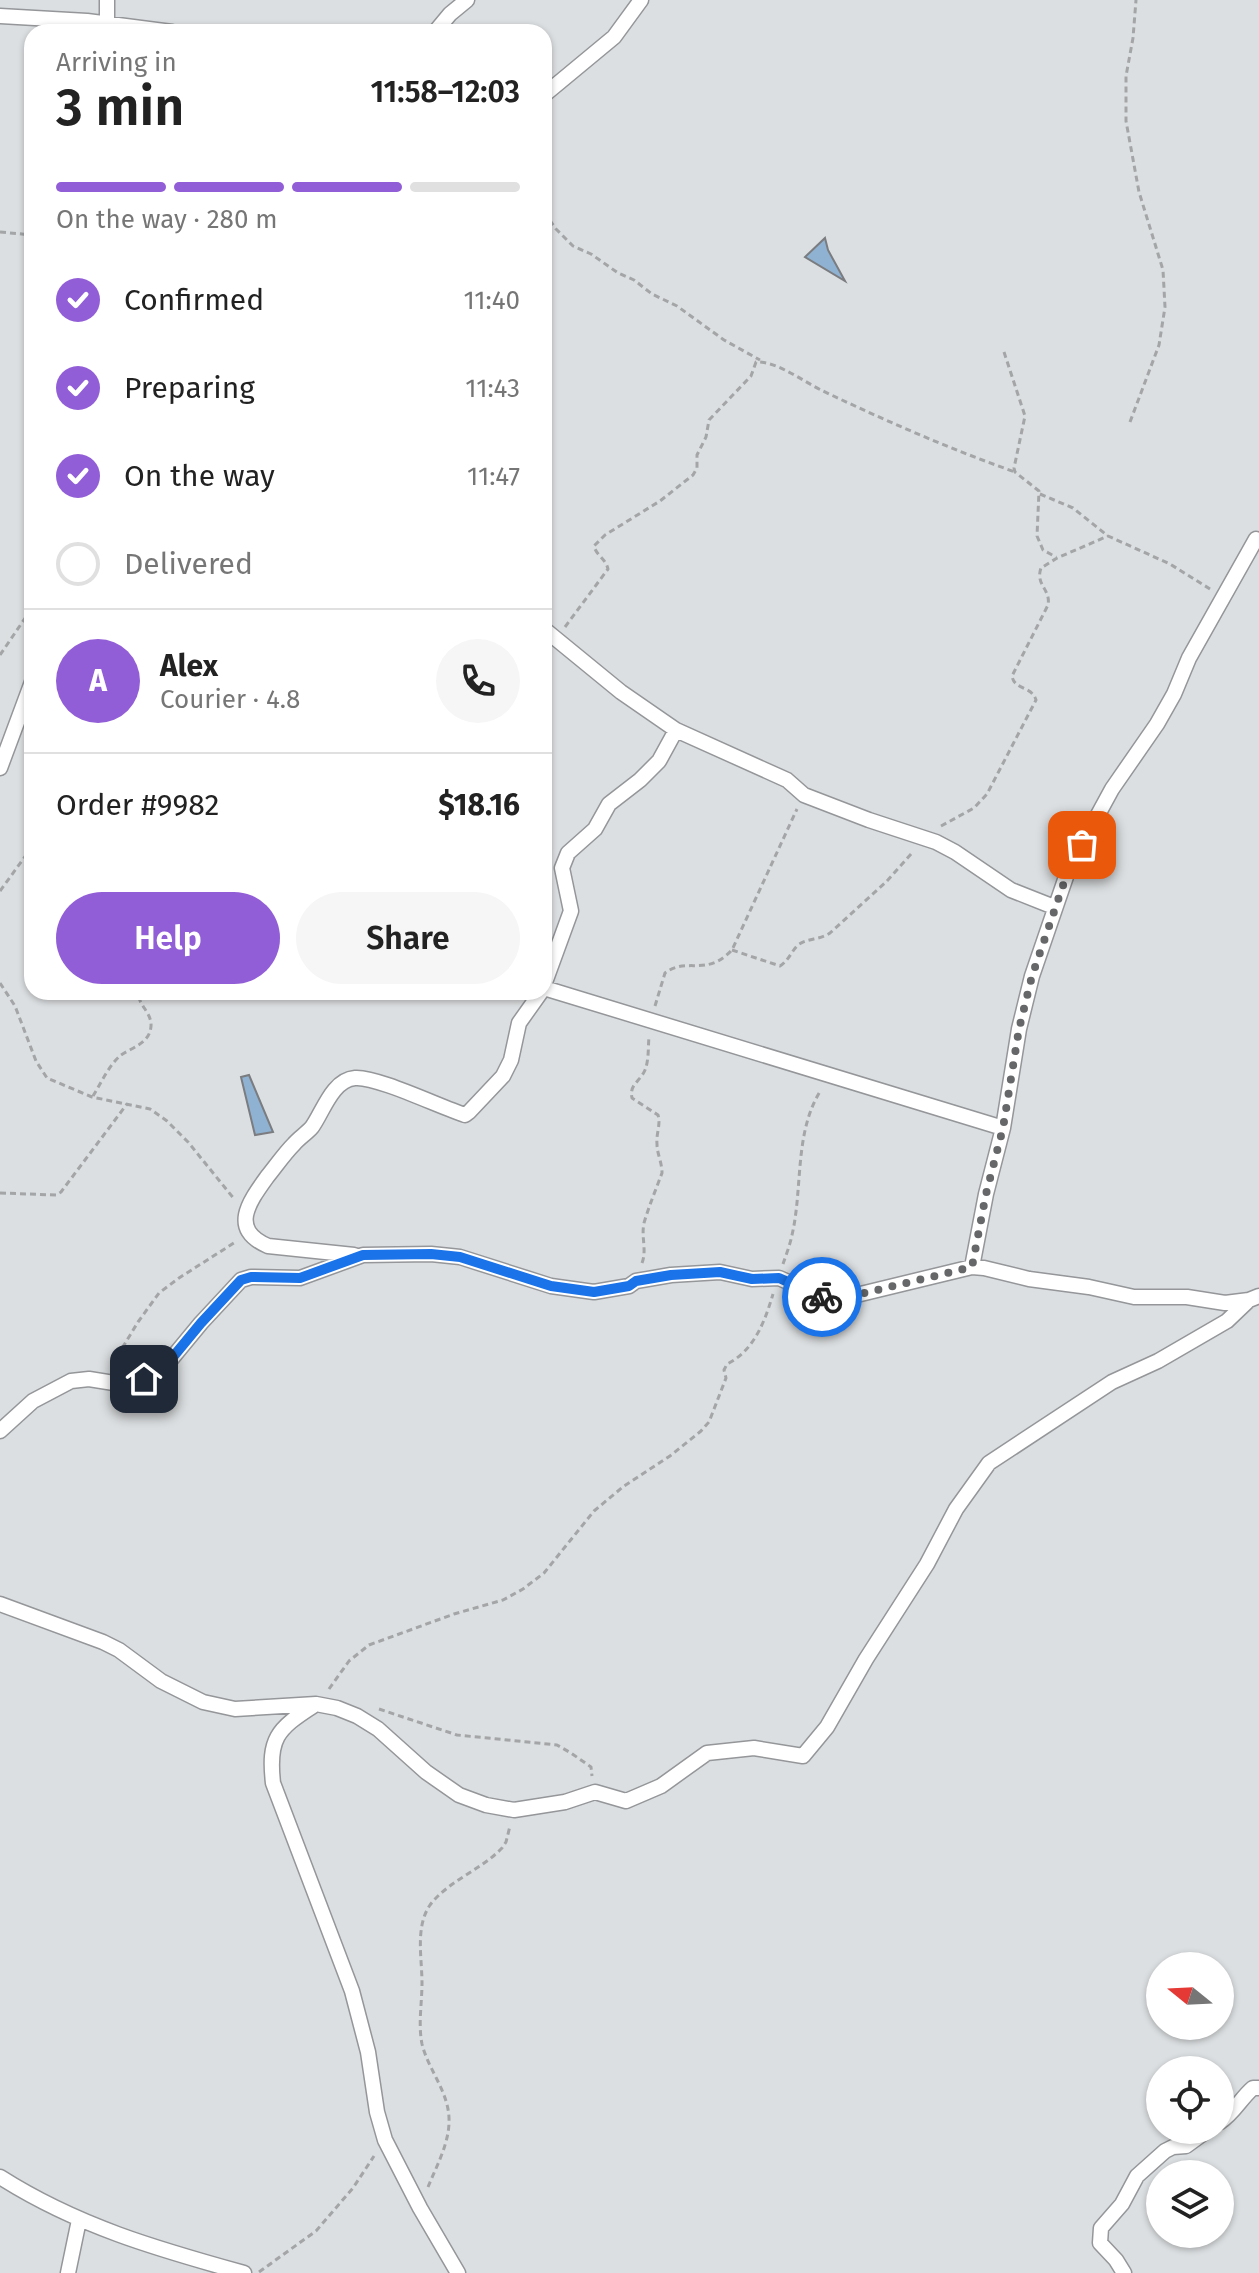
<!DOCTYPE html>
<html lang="en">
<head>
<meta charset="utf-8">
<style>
  body { margin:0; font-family:"Fira Sans",sans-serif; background:#f6f6f6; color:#222; height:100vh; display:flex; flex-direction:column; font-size:30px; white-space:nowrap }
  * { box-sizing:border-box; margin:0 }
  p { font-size:26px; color:#767676 }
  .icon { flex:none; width:44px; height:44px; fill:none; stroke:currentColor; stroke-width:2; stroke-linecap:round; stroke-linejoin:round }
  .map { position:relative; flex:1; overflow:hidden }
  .sheet { position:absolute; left:24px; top:24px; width:528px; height:976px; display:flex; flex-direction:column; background:#fff; border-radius:24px; box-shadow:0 2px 6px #0004 }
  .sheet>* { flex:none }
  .needle { width:52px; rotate:288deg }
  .tools { position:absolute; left:1146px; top:1952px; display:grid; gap:16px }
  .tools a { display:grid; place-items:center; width:88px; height:88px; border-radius:50%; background:#fff; box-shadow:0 2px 6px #0004; font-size:40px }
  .pin { position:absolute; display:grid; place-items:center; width:68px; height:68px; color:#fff; margin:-34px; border-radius:16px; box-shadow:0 4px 12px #0006 }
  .courier { position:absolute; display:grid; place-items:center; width:80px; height:80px; margin:-40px; border:6px solid #1a73e8; border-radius:50%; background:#fff; color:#222; box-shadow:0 2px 10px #0007 }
  .overview em { font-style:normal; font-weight:600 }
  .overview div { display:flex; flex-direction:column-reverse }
  .overview { display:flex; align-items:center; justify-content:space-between; height:136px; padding:0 32px }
  h1 { font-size:52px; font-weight:600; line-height:60px }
  .bar { display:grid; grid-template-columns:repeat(4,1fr); gap:12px 8px; align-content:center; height:96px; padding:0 32px }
  .bar i { height:10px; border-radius:6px; background:#e0e0e0 }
  .bar .on { background:#925ed7 }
  .bar p { grid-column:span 4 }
  .line { display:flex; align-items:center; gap:20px; padding:0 32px; border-top:2px solid #e0e0e0 }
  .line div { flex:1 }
  .round { display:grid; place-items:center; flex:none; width:84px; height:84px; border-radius:42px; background:#f6f6f6 }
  ol { padding:0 32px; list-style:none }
  li { display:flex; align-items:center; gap:24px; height:88px }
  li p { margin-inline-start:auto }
  li .icon { padding:8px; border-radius:50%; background:#925ed7; color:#fff; stroke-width:4 }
  li:last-child { color:#767676 }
  li i { width:44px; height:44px; border:4px solid #e0e0e0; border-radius:50% }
  .action { display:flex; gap:16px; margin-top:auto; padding:16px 32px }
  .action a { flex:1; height:92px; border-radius:48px; background:#925ed7; color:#fff; font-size:32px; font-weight:600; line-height:92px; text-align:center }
  .action a+a { background:#f6f6f6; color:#222 }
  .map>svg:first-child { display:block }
</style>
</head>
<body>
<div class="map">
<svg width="1259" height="2273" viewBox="0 0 1259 2273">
  <rect width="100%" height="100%" fill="#dcdfe1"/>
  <!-- building -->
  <path fill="#8fb2d2" stroke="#7a7c7f" stroke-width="2" d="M825,238L828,250L845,281L805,257Z
    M249,1075L273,1132L255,1135L241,1077Z"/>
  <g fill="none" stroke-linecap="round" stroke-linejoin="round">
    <defs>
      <path id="minor" d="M107,0V23
        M0,16L87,21L172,32
        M435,32L450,14L467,0
        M544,95L614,37L641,0
        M544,629L621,692L676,730L787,780L804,795L869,820L936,842L955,852L1011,890L1054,907
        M0,768L32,682
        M544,985L571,911L562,868L568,853L595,829L609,804L640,780L659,761L676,730
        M544,988L1003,1128
        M354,1255L268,1246C229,1229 249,1202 267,1177C276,1166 284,1154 294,1144C299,1138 307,1133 312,1127C323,1112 332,1080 355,1078C376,1076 440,1107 465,1115L469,1112L503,1076L511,1060L519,1023L541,992
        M972,1267L986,1194L1003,1128L1019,1029L1032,976L1069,868L1112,789L1157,724L1174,694L1189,658L1256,539
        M0,1431L33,1401L71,1381L89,1379L120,1384L144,1379L155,1374L168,1363L201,1323L241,1280L251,1277L300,1278L363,1255L431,1254L460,1257L551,1286L594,1292L629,1286L636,1281L671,1275L720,1272L752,1279L779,1278L827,1299H840L972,1267L984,1268L1029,1279L1089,1287L1134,1297H1187L1225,1303L1249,1300L1259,1296
        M0,1604L103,1642L119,1650L161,1681L203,1702L235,1709L316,1704L337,1708L357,1716L378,1729L426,1772L459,1795L486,1805L514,1810L565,1802L595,1792L626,1801L661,1786L707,1753L754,1748L803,1756L827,1727L866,1659L927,1564L956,1509L989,1463L1112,1382L1158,1361L1227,1321L1249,1300
        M313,1706C277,1729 268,1739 273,1783L352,1991L368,2052L377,2112L385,2140L420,2208L458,2273
        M1220,2122C1234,2113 1241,2098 1253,2088H1259
        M0,2177C77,2226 157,2249 244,2273
        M68,2273L79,2220
        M1124,2273L1116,2260L1100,2243L1101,2228L1122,2204L1137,2176L1165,2151L1173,2147L1186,2146L1208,2130"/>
    </defs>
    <!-- minor casing -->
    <use href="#minor" stroke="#949699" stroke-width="17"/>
    <!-- path -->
    <path stroke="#a3a5a7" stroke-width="3" stroke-dasharray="6 4" stroke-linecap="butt" d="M544,212L556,229L573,246L591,254L618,273L634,280L652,294L677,306L724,340L760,360
      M0,232L32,235
      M1004,352L1025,416L1014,468L1015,472L1039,491L1037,536L1043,550L1056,557
      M1130,422L1159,345L1165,307L1163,270L1139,192L1126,121V76L1133,38L1136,0
      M1040,494L1073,508L1108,536L1170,564L1210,589
      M565,627L608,569C606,559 596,555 594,546L605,535L660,501L693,475L697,468V455L706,437L709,420L751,376L756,362C777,361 804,382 823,391C886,421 950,449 1015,472
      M0,655L32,608
      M941,826L974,808L987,794L1036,700C1032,686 1014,690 1012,676L1048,605C1051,589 1035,585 1041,568L1057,558L1108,536
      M544,846L553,848
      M0,891L32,847
      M732,950L780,966C789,960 791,952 798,945C807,938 820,940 830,933L886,882L912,853
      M0,983L15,1006L36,1061L47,1078L92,1097L150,1109L167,1121L188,1142L235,1200
      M655,1006L665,973C688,956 705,978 732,950L797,809
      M93,1096C101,1083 109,1065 121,1055C133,1047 150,1043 151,1026C152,1013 138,1005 138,992
      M0,1193L56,1195L61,1192L127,1104
      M642,1263C647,1250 641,1237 644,1223C649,1206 656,1189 662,1173C662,1162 657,1154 657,1144C656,1133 661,1125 658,1115L632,1098C629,1084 640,1082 645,1070C649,1060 648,1047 649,1037
      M783,1264C786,1255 790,1245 792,1235C803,1188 794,1132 821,1090
      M112,1365L138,1322L159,1293L179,1278L237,1241
      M329,1689L349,1661L369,1645L454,1614L503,1600L523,1589L544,1573L594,1511L624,1486L670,1456L701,1431L709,1422L726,1378L724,1370L727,1364C754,1351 765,1321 773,1294
      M379,1709L457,1735L557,1745L571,1753L591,1767L592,1776
      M428,2187C437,2165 450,2142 449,2118C448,2091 428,2069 422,2044C418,2024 422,2003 422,1983C422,1958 415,1927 430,1905C448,1881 481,1870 502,1848L506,1842L510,1826
      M259,2272L316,2231L353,2188L374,2156"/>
    <!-- minor -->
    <use href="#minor" stroke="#fff" stroke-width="14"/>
  </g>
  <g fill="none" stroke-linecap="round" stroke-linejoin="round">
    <!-- done -->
    <path stroke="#666769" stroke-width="8" stroke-dasharray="0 14.4" d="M822,1297L840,1299L972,1267L986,1194L1003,1128L1019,1029L1032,976L1069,868L1082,845"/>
    <!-- route -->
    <path stroke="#1a73e8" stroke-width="10" d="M144,1379L155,1374L168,1363L201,1323L241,1280L251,1277L300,1278L363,1255L431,1254L460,1257L551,1286L594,1292L629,1286L636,1281L671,1275L720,1272L752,1279L779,1278L822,1297"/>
  </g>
</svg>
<div class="tools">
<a><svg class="needle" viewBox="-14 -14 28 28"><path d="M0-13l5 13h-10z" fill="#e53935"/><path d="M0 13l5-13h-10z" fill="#767676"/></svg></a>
<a><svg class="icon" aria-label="locate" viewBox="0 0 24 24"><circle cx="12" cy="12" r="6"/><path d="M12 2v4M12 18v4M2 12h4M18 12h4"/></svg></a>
<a><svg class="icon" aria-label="layers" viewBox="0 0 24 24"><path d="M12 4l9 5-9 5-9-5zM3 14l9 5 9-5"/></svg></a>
</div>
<div class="pin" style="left:1082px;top:845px;background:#ea580c"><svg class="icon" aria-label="bag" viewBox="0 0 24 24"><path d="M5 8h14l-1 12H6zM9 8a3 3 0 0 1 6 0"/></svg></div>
<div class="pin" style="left:144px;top:1379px;background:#1f2937"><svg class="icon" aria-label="home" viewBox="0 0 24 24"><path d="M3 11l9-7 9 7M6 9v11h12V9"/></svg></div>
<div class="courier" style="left:822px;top:1297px"><svg class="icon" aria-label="bike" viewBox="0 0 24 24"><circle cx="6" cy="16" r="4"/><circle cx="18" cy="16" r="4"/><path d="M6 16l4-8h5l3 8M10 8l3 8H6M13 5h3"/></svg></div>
<section class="sheet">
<div class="overview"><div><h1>3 min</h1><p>Arriving in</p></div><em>11:58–12:03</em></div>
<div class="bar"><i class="on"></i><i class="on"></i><i class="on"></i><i></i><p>On the way · 280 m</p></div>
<ol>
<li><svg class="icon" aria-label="check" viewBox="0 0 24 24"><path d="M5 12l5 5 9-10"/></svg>Confirmed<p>11:40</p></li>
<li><svg class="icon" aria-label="check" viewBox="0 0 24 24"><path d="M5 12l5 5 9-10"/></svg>Preparing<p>11:43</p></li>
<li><svg class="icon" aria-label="check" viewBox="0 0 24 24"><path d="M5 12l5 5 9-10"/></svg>On the way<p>11:47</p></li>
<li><i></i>Delivered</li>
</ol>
<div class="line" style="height:144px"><b class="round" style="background:#925ed7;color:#fff">A</b><div><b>Alex</b><p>Courier · 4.8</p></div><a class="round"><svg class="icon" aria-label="phone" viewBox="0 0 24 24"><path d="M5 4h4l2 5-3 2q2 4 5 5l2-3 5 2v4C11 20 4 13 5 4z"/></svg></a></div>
<div class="line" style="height:104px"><div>Order #9982</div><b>$18.16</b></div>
<div class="action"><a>Help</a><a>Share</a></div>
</section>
</div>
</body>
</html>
